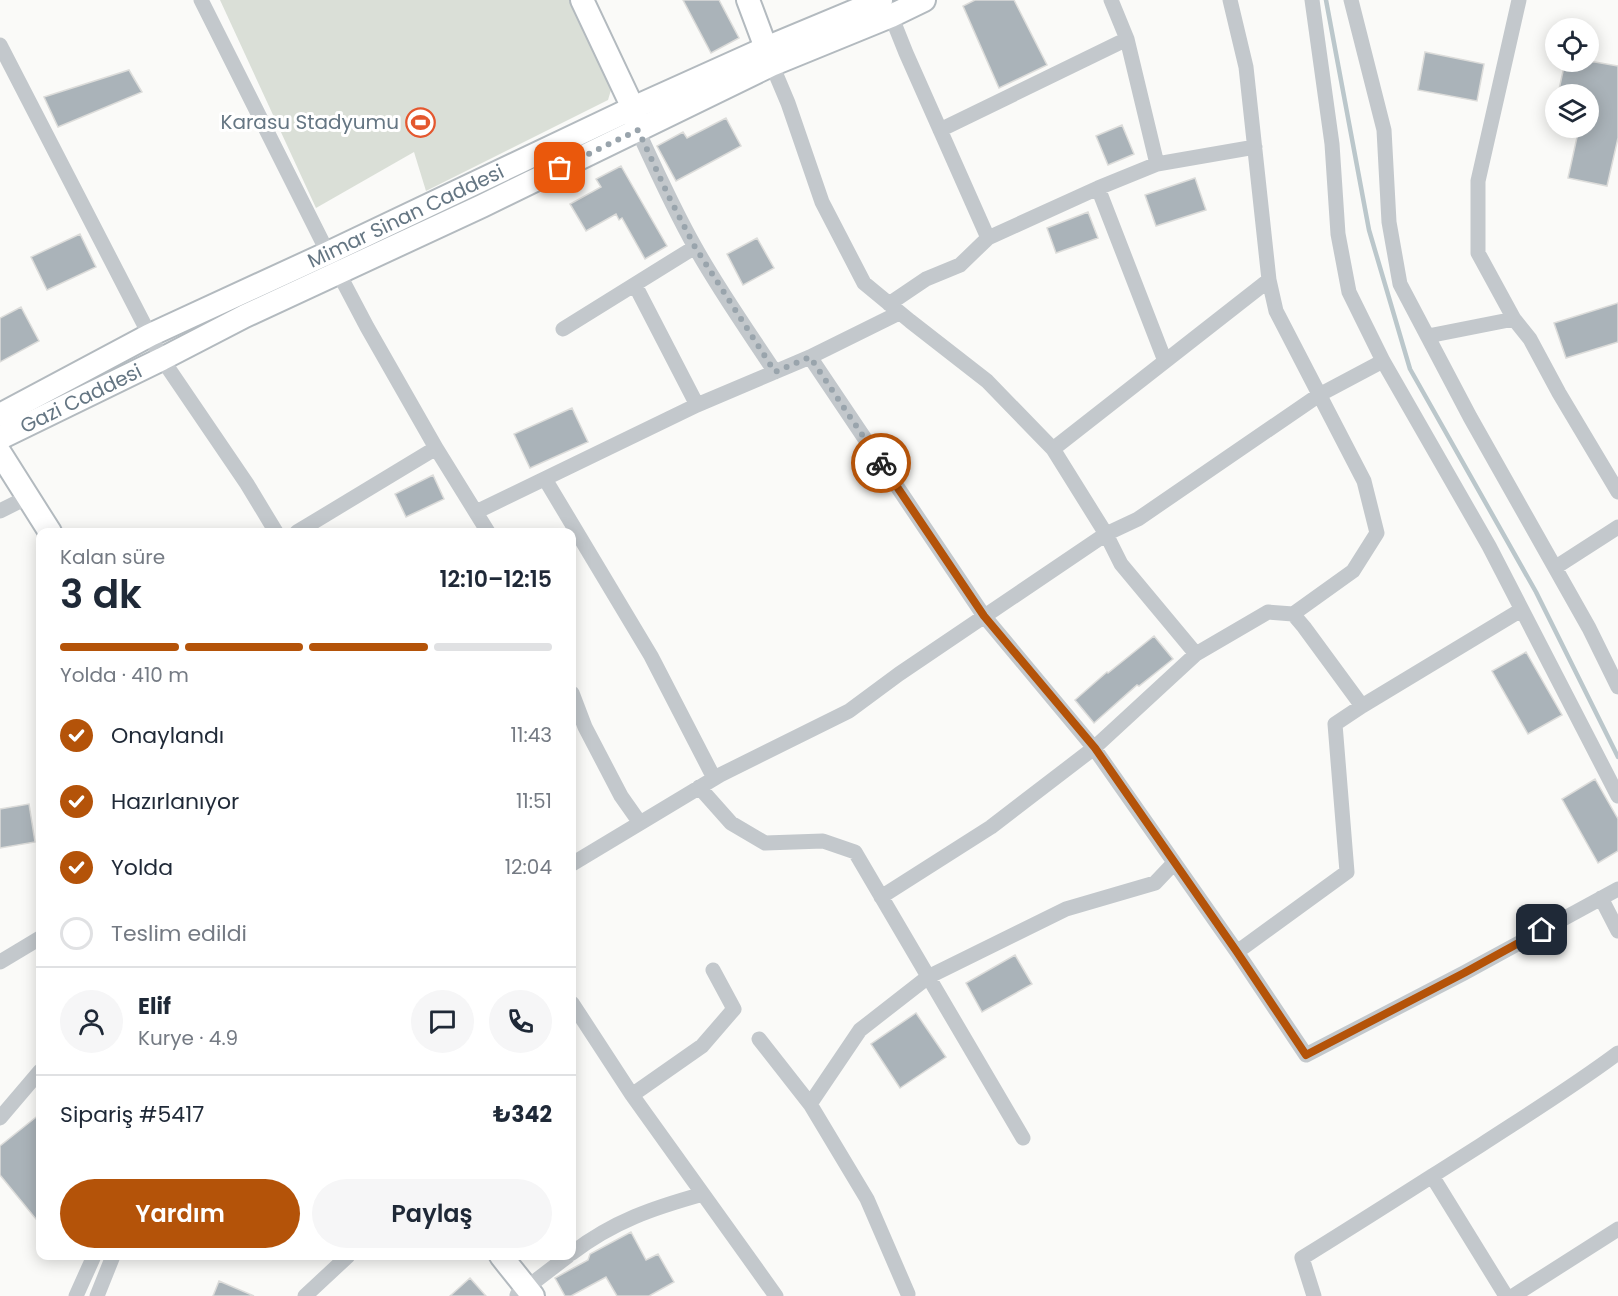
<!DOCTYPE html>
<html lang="tr">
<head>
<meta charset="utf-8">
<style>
  body { margin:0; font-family:Poppins,sans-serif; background:#f6f6f7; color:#1f2937; height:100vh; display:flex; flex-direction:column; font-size:22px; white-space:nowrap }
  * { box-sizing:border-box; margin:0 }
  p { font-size:20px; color:#747a83 }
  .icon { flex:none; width:33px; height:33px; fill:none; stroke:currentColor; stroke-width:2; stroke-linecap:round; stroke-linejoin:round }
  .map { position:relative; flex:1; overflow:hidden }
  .drawer { position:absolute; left:36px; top:528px; width:540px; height:732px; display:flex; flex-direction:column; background:#fff; border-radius:12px; box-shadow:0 3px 15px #0003 }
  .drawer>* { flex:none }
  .controls { position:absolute; left:1545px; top:18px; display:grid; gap:12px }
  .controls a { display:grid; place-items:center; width:54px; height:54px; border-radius:50%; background:#fff; box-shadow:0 3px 15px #0003; font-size:30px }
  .pin { position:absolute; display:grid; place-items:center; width:51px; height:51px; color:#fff; margin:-26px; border-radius:12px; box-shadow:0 3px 9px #0006 }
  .courier { position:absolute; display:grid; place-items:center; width:60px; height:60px; margin:-30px; border:4px solid #b45309; border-radius:50%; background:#fff; color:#222; box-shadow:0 2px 8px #0007 }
  .headline em { font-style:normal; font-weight:600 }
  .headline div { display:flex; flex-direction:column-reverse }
  .headline { display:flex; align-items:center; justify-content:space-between; height:102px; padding:0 24px }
  h1 { font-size:39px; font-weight:600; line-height:45px }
  .bar { display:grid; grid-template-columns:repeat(4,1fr); gap:9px 6px; align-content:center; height:72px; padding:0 24px }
  .bar i { height:8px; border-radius:4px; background:#e0e1e3 }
  .bar .active { background:#b45309 }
  .bar p { grid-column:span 4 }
  .line { display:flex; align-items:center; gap:15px; padding:0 24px; border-top:2px solid #e0e1e3 }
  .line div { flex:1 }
  .round { display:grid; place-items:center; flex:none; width:63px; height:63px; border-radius:32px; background:#f6f6f7 }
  ol { padding:0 24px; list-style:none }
  li { display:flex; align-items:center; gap:18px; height:66px }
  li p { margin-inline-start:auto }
  li .icon { padding:6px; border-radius:50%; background:#b45309; color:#fff; stroke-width:4 }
  li:last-child { color:#747a83 }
  li i { width:33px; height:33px; border:3px solid #e0e1e3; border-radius:50% }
  .action { display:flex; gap:12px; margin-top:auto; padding:12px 24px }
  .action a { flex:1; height:69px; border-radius:36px; background:#b45309; color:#fff; font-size:24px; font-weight:600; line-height:69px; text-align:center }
  .action a+a { background:#f6f6f7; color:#1f2937 }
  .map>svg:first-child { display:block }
</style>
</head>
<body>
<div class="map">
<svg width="1618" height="1296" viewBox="0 0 1618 1296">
  <rect width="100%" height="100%" fill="#fafaf8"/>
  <!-- green -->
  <path fill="#dadfd7" d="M220,0H569L614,80L608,100L426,191L414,152L316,208Z"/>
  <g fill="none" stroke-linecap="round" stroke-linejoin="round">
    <!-- stream -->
    <path stroke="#bbc7cb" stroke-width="4.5" d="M1326,0L1369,230L1410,369L1536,592L1618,757"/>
  </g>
  <!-- building -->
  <path fill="#aab3b9" stroke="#dcdcda" stroke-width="1.5" d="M683,0H719L739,38L711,53Z
    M975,0H1014L1047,65L999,88L963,6Z
    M1425,52L1484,64L1477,101L1418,90Z
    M1565,62H1595L1618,66V138L1607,186L1568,178L1579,128H1588V94H1558Z
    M129,70L142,92L58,127L44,97Z
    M726,118L741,146L676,181L657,146L683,132L687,138Z
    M1122,125L1134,154L1108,165L1096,136Z
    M621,166L667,246L645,259L622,218L619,220L616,214L586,231L570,204L601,187L596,179Z
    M1195,178L1206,210L1156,226L1145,195Z
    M1088,212L1098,238L1056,253L1047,228Z
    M80,234L96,267L47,290L31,257Z
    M757,238L774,268L743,285L727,254Z
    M1618,303V342L1566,358L1554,323Z
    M21,307L39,341L0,362V318Z
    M572,408L588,442L530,468L514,434Z
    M433,475L444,499L406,517L395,494Z
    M1154,636L1173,659L1139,686L1137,685L1094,723L1075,700L1107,672L1108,673Z
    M1526,652L1562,715L1528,734L1492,671Z
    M1595,779L1618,819V851L1598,863L1562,799Z
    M29,804L35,842L0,848V809Z
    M1015,955L1032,984L982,1012L966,983Z
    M916,1013L946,1057L900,1088L871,1044Z
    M40,1114V1224L0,1175V1146Z
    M631,1232L646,1260L658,1254L674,1282L649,1296H617L606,1277L571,1296H565L555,1278L588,1260L590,1254Z
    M470,1278L486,1296H450Z
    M219,1281L254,1296H213Z"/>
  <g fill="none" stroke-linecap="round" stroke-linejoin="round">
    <defs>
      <g id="secondary">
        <path d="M582,0L633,108L636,122"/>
        <path d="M748,0L766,48"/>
        <path id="s1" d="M0,415L150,335L328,253L633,108L766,48L881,0"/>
        <path id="s2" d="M0,438L162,359L245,316L482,206L771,65L891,16L924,0"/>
        <path d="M0,453L50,532"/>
        <path d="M501,1256L533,1296"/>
      </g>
    </defs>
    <!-- secondary casing -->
    <use href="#secondary" stroke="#b3babf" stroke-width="26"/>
    <!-- street -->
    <path stroke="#c3c8cc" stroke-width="15" d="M201,0L328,253L367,327L436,448L488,532
      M1111,0L1127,39L1157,164
      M1230,0L1246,67L1269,280L1276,311L1364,481L1377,533L1353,571L1293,614
      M1312,0L1332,144L1338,234L1349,292L1383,361L1489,546L1618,796
      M1351,0L1384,130L1389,222L1400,284L1470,417L1589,628L1618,687
      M1519,0L1478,181V253L1514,319L1530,339L1559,393L1618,492
      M888,8L906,53L988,238L960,265L926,279L889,304
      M0,45L162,359L247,484L276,532
      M940,130L1127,39
      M638,131C656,170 674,210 695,247C719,290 748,331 775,372
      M1098,188L1165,361
      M988,238L1098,188L1157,164L1255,147
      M635,285L697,405
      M563,329L695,247
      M1428,336L1514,319
      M810,357L984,616L1094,748L1237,952L1306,1055L1464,973L1618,889
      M1053,449L1269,280
      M545,479L651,656L714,778
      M0,511L28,497
      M476,512L697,405L810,357L899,313
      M297,532L436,448
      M1556,567L1618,527
      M572,693L585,727L621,796L640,823
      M1362,706L1304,627L1293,614L1268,612L1196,654L1121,564L1106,534L1138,519L1319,395L1383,361
      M699,787L731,823L765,843L823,841L855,852L1023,1138
      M572,864L720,775L849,711L899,674L1106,534L1053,449L987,381L910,321L864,283L822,202L788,103L769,58
      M881,897L991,827L1094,748L1196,654
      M1601,898L1618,931
      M1237,952L1347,872L1335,724L1362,706L1521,610
      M0,962L40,938
      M572,1003L632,1095L776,1296
      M759,1039L810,1104L867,1199L908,1294
      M632,1095L702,1046L734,1009L713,970
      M810,1104L860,1030L928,977L1066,909L1155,883L1174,863
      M0,1118L40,1071
      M1432,1176L1506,1296
      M572,1253C614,1221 653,1208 703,1194
      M517,1295L568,1256
      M76,1296L94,1256
      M97,1296L113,1256
      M305,1296L348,1256
      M1314,1296L1302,1258C1362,1221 1421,1183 1481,1145C1527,1115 1574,1086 1618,1053
      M1513,1296L1618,1229"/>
    <!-- secondary -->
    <use href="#secondary" stroke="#fff" stroke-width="22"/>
  </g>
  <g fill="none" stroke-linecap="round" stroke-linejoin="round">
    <!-- done -->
    <path stroke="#99a4ac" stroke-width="6" stroke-dasharray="0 10.8" d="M560,168L638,130L669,197L695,247L775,372L810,357L881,463"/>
    <!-- route -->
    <path stroke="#b45309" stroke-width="8" d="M881,463L984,616L1095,748L1237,952L1306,1055L1464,973L1542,930"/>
  </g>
  <!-- icons -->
  <defs>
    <symbol id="stadium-ring" viewBox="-11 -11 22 22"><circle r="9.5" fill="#fff" stroke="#e4572e" stroke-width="1.5"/><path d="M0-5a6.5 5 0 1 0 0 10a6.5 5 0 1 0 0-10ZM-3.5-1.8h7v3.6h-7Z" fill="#e4572e"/></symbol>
  </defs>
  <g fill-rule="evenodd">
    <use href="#stadium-ring" x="404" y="106" width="33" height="33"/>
  </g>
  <g text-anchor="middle" stroke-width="6" stroke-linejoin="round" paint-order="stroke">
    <!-- poi labels -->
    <g font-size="20" fill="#657683" stroke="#fff" text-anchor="end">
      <text x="399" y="129">Karasu Stadyumu</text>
    </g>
    <!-- street labels -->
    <g font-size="20" fill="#657683" stroke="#fff">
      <text dy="7" stroke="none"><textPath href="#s1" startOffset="452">Mimar Sinan Caddesi</textPath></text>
      <text dy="7" stroke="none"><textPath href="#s2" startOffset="90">Gazi Caddesi</textPath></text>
    </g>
  </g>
</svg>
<div class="controls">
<a><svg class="icon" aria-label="locate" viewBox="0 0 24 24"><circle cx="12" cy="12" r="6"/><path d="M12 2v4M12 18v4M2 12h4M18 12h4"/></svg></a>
<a><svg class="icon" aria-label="layers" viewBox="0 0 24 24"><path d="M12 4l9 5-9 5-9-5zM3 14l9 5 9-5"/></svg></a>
</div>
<div class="pin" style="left:560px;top:168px;background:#ea580c"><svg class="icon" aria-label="bag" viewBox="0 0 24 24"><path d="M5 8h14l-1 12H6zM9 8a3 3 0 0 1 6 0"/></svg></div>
<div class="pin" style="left:1542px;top:930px;background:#1f2937"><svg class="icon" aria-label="home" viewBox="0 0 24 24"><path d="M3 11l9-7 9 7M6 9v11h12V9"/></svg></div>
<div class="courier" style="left:881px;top:463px"><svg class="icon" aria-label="bike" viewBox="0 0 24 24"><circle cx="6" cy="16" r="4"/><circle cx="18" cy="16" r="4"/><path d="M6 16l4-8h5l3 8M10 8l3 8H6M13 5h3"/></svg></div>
<section class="drawer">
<div class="headline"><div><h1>3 dk</h1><p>Kalan süre</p></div><em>12:10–12:15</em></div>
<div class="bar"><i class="active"></i><i class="active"></i><i class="active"></i><i></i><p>Yolda · 410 m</p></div>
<ol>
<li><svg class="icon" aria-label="check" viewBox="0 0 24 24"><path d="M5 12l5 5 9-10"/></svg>Onaylandı<p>11:43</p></li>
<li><svg class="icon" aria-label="check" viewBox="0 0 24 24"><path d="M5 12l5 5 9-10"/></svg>Hazırlanıyor<p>11:51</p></li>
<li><svg class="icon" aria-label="check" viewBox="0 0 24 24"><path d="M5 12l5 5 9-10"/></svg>Yolda<p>12:04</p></li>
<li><i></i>Teslim edildi</li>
</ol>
<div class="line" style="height:108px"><a class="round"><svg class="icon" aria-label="person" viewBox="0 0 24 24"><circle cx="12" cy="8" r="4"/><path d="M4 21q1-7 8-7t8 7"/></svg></a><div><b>Elif</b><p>Kurye · 4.9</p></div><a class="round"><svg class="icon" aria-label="chat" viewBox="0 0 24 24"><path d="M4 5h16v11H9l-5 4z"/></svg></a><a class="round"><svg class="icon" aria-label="phone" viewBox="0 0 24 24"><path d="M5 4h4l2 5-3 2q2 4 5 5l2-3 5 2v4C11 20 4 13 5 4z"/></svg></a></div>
<div class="line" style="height:78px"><div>Sipariş #5417</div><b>₺342</b></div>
<div class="action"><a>Yardım</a><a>Paylaş</a></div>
</section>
</div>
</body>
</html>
